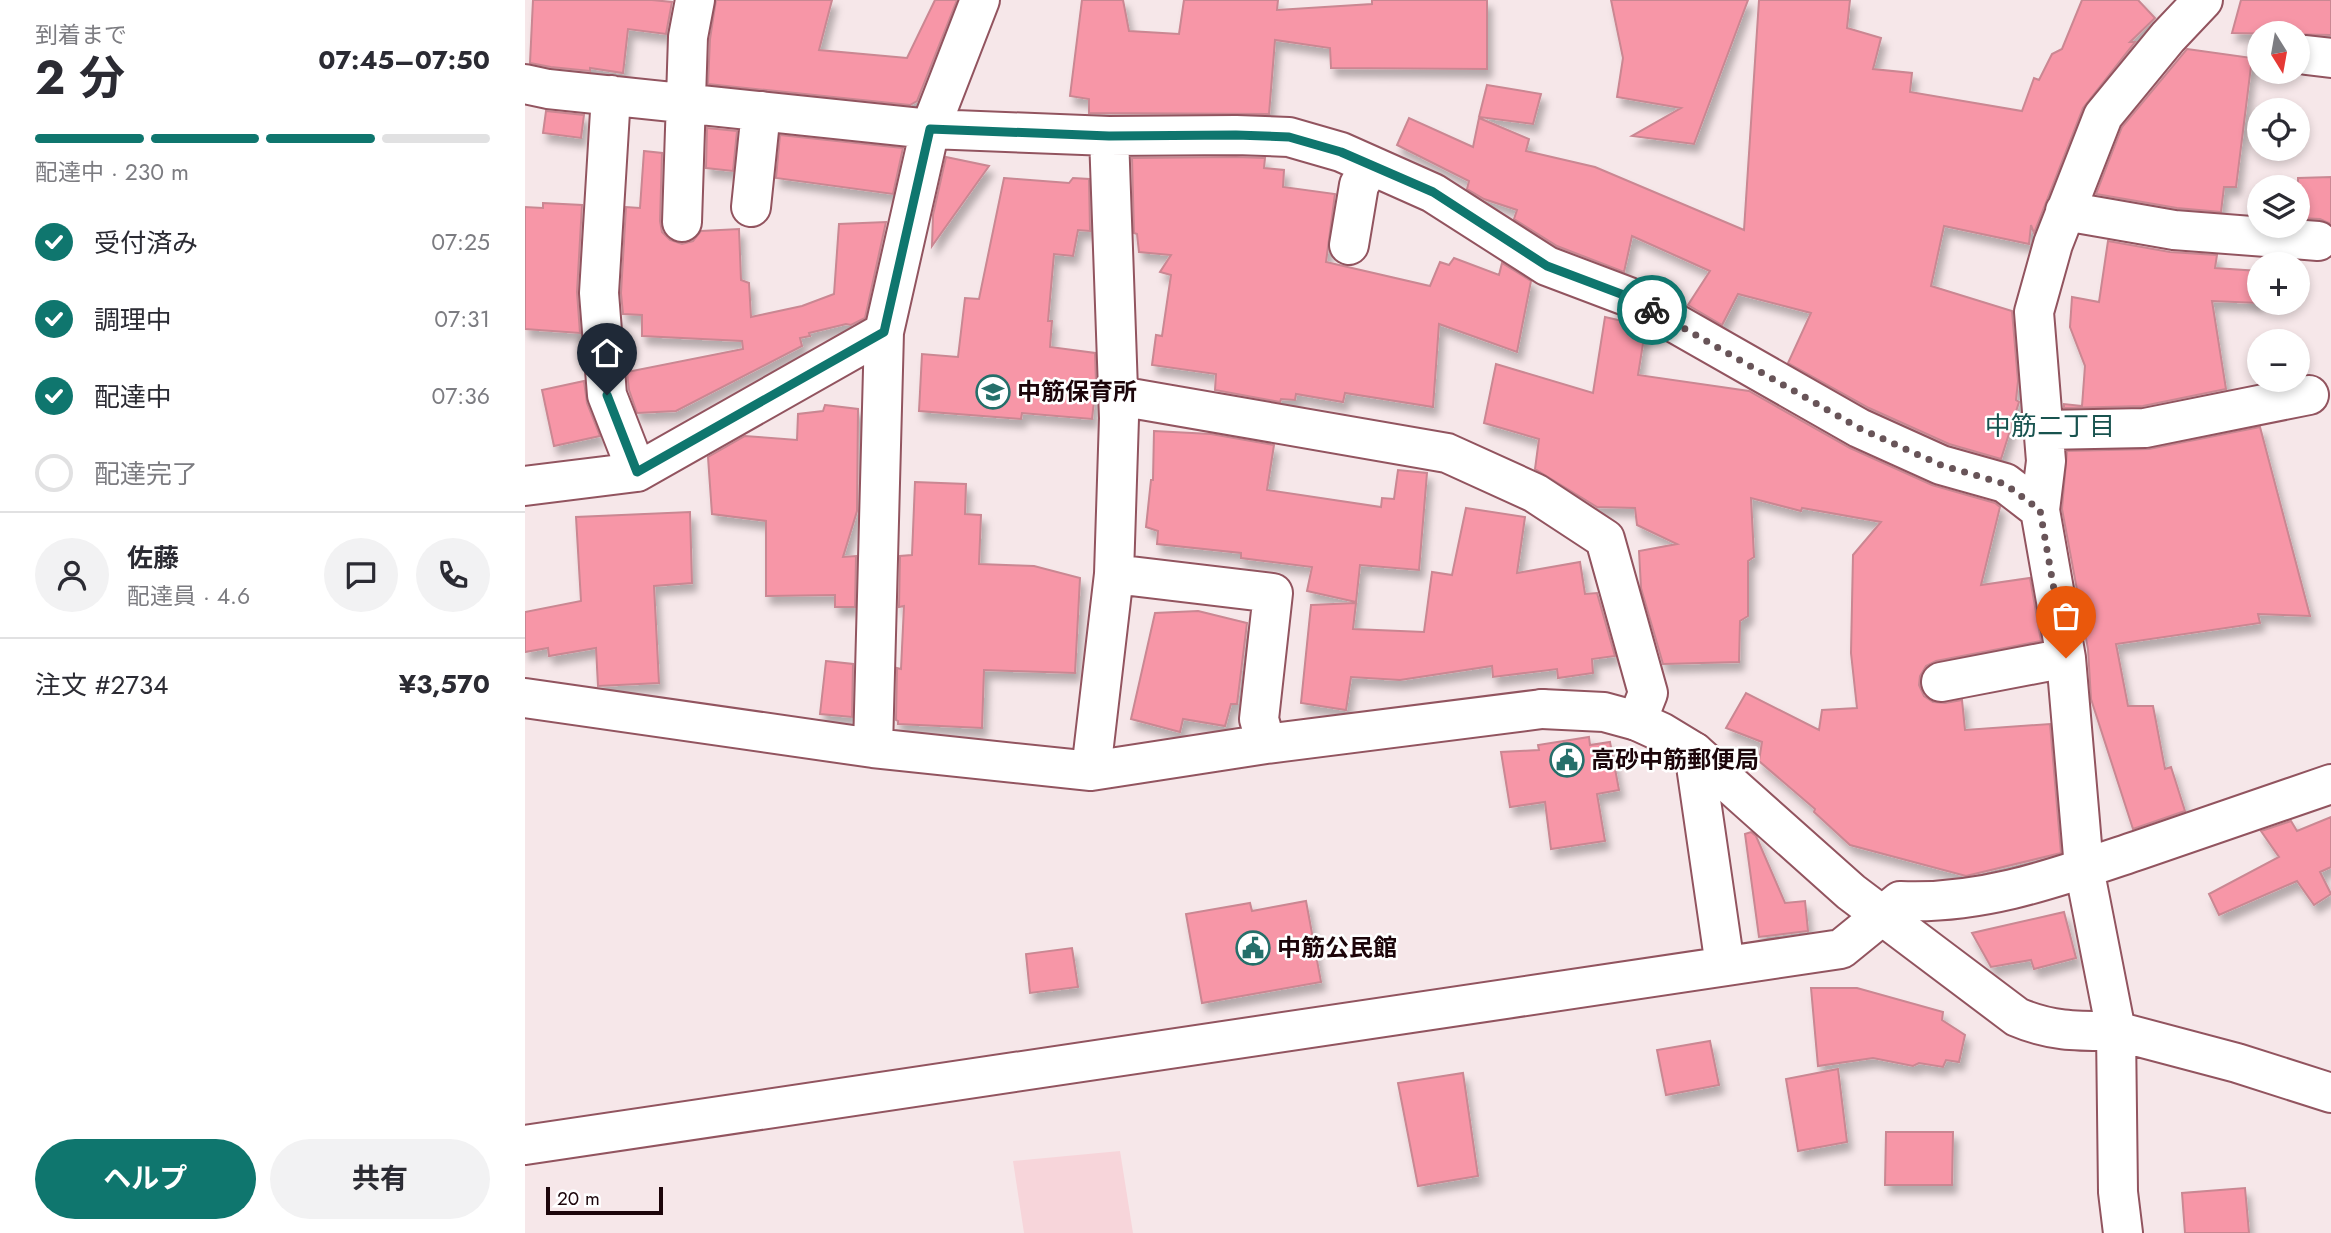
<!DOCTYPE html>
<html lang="ja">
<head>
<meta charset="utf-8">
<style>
  body { margin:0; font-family:Jost,"Noto Sans JP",sans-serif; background:#f2f2f3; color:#2b2b33; height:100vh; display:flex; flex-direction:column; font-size:26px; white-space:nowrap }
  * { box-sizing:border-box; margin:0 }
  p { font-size:23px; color:#7c7c81 }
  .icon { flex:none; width:38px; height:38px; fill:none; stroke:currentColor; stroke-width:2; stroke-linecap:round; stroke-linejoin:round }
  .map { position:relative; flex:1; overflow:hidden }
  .sheet { display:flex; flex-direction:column; background:#fff; width:525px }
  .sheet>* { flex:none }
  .needle { width:46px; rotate:169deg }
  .buttons { position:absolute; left:1722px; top:21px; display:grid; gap:14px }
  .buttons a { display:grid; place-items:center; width:63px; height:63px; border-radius:50%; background:#fff; box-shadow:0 4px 10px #0003; font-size:35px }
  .scale { position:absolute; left:21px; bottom:18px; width:117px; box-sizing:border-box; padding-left:7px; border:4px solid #1c050a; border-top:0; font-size:19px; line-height:24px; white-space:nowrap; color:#1c050a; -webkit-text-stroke:5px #fff; paint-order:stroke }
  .pin { position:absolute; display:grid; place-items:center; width:60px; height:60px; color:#fff; margin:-72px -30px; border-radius:50% 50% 50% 0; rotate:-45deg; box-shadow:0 0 7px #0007 }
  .pin .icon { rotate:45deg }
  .courier { position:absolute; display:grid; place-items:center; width:70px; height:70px; margin:-35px; border:5px solid #0f766e; border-radius:50%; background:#fff; color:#222; box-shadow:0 2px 9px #0007 }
  .head em { font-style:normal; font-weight:700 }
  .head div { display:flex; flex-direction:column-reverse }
  .head { display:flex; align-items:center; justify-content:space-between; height:119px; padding:0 35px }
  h1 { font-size:46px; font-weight:700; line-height:52px }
  .bar { display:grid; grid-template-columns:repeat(4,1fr); gap:10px 7px; align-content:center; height:84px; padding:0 35px }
  .bar i { height:9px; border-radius:5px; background:#e1e1e2 }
  .bar .on { background:#0f766e }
  .bar p { grid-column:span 4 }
  .line { display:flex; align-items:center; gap:18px; padding:0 35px; border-top:2px solid #e1e1e2 }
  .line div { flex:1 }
  .round { display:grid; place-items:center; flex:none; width:74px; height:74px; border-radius:37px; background:#f2f2f3 }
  ol { padding:0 35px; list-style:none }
  li { display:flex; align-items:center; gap:21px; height:77px }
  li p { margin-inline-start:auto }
  li .icon { padding:7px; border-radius:50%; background:#0f766e; color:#fff; stroke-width:4 }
  li:last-child { color:#7c7c81 }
  li i { width:38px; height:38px; border:4px solid #e1e1e2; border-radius:50% }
  .button { display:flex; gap:14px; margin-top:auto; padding:14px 35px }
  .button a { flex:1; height:80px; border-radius:42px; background:#0f766e; color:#fff; font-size:28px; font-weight:700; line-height:80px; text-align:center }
  .button a+a { background:#f2f2f3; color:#2b2b33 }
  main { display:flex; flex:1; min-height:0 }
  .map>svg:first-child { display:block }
</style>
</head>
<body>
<main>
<section class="sheet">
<div class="head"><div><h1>2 分</h1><p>到着まで</p></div><em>07:45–07:50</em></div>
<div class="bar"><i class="on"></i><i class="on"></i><i class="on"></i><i></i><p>配達中 · 230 m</p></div>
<ol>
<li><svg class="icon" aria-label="check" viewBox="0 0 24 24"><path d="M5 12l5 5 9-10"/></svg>受付済み<p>07:25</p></li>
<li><svg class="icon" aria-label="check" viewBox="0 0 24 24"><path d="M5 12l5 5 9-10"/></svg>調理中<p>07:31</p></li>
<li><svg class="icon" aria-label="check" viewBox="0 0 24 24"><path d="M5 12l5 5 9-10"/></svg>配達中<p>07:36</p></li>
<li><i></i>配達完了</li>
</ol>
<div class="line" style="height:126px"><a class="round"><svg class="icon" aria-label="person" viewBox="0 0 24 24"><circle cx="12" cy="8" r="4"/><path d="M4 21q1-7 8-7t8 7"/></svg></a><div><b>佐藤</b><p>配達員 · 4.6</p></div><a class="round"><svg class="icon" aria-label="chat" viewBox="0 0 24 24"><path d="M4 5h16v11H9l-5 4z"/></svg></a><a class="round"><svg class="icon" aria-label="phone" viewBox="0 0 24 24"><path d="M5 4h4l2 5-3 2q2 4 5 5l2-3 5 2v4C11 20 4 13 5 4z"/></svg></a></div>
<div class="line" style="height:91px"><div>注文 #2734</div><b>¥3,570</b></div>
<div class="button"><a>ヘルプ</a><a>共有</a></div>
</section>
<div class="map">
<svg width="1806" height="1233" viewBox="0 0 1806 1233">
  <defs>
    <filter id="shadow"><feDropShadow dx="4.5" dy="8" stdDeviation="3.5" flood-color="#0004"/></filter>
  </defs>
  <rect width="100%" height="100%" fill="#f6e7e9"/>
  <!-- built -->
  <path fill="#f7d5da" d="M595,1151L608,1233H499L488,1161Z"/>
  <!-- building -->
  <path fill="#f796a7" stroke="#ca8792" stroke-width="2" filter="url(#shadow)" d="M8,0H127L147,2L141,34L103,29L98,73L65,68V71L26,67L5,63Z
    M191,0H307L294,50L382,58L410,0H432L392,101L385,105L183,84L185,39Z
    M557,0H598L604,31L654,34L659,0H753L752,10L847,4V0H962V69L806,68L805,48L750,40L744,114L564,113V99L545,96Z
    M1086,0H1223L1169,144L1107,136L1156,108L1092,97L1098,58Z
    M1234,0H1325L1322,28L1356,38L1348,69L1387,73L1385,92L1497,111L1509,78L1514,80L1527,54L1537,49L1557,0H1613L1630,18L1605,42H1610L1558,108L1509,233L1506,225L1504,244L1419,226L1406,286L1487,311L1493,381L1491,400L1494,402L1476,459L1424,444L1344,408L1263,363L1286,313L1213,294L1197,325L1163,305L1185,271L1107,236L1099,272L1032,246L989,219L992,210L959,199L942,189L944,181L872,145L884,118L948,147L954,118L1004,139L1001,151L1070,167L1219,230Z
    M1716,0H1806V35L1707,33Z
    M1662,49L1727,58L1711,187H1699L1696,212L1652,208L1571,194L1597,127Z
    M962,85L1016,94L1008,124L954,117Z
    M21,111L59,115L56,138L18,133Z
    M182,128L212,131L208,171L181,168Z
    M255,135L378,148L368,194L251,178Z
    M119,151L137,153L135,221L137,232L145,240L157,244L168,241L176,231L214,229L216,280L224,283L226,317L277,306L309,294L314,224L361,222L340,318L326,325L321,324L284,333L285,336L275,338L277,346L151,411L112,413L104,390L102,372L218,349L217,341L117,336V315L98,314L96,293L101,207L115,208Z
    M421,157L464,166L407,246L408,215Z
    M711,157L740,158L739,168L759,170L758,187L810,194L801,262L905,286L915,262L924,265L929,258L974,275L977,263L1006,281L992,352L914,324L908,407L820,393L818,402L771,394L770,400L756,399L755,402L690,390L691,374L627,365L631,335L637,336L646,275L635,272L646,255L614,252L612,234L609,233L607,158Z
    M1806,177V224L1795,219L1773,218V178Z
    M479,178L544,183L548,178L564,179L565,231L553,230L548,256L529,254L523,321H527L525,347L570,353L571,383L567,419L497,413L496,419L394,411L397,354L433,357L440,298L454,299Z
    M18,203L57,205L52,292L55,333L0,329V207L18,208Z
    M1583,241L1645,252L1692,255L1690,268L1734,271V303L1687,301L1701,389L1618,406L1539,408V404L1557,406L1560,366L1545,327L1547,297L1574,302Z
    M1080,317L1106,323L1120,331L1113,375L1224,391L1325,448L1407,485L1470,503L1475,507L1456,585L1505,578L1516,641L1411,661L1401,666L1395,676L1394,685L1399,696L1408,702L1420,703L1437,700L1440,730L1525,724L1536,853L1441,876L1325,845L1289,812L1290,809L1234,761L1237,742L1201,728L1221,693L1294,730L1297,710L1332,708L1326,653L1328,555L1356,522L1277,508L1276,511L1226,498L1229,557L1223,561V616L1215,621L1214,662L1138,664L1116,588L1114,551L1152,544L1112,525L1110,508L1072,507L1010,469L1014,439L959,423L971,364L1068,393Z
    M59,381L62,403L75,436L29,446L17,390Z
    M300,405L333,409L332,511L318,557L331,556L330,607H310V595L241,596V521L187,514L183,457L220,436L272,440L273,414L298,411Z
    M1735,427L1785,616L1733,614L1735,623L1591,644L1603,706H1628L1640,769L1646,767L1660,811L1608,829L1566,699L1563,649L1537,509L1542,451L1624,449Z
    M629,431L686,434L749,445L742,490L856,507L857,498L869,499L873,470L902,473L894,570L835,565L831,602L782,591L787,567L716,558V553L632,544L633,531L621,527L626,480H628Z
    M390,482L441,484L440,514L456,515L454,564L509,566L555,578L550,673L459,670L457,728L373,724V721L371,720L372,668L376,669L379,606L374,607L375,556L387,555Z
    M941,508L1000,517L992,573L1055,562L1060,594L1072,593L1090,656L1067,659L1068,673L1033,678L1032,669L968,677L967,666L875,680L826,677L821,710L776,703L786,605L831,603L828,629L899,632L907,572L927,575Z
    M165,512L167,583L129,586L134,683L73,686L71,648L24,656L23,648L0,652V612L56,601L51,517Z
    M673,611L722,623L712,704H706L700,726L658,719L655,732L606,719L630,613Z
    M301,661L328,664L327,717L295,714Z
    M1064,737L1065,745L1085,742L1094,790L1072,794L1080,841L1026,849L1020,802L985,807L976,752L1014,750L1013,745Z
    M1806,817V867L1795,872L1806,894L1789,905L1772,881L1694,915L1684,894L1754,857L1736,831L1766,821L1772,831Z
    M1226,832L1231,836L1260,903L1280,901L1283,931L1234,937L1220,834Z
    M781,901L796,982L677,1003L661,914L725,903L727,911Z
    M1539,912L1551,958L1509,969L1506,960L1466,967L1447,933Z
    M547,948L553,987L505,993L501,954Z
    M1286,988H1332L1418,1012L1417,1020L1440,1035L1434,1062L1421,1060L1418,1067L1394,1063L1388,1066L1348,1058L1293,1066Z
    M1185,1041L1194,1085L1141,1095L1132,1050Z
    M1313,1069L1322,1142L1273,1151L1261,1079Z
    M938,1073L953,1176L893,1186L873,1083Z
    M1361,1132H1428L1427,1185H1360Z
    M1720,1188L1724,1233H1660L1657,1193Z"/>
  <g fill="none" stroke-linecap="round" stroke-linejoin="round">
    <defs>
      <path id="minor" d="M1781,55L1806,58
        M0,84L23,89L405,129L584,136L711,135L764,137L816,152L908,193L1022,266L1104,297L1334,428L1416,465L1480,483L1515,510
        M86,95L74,293L82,395L112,472
        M226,207L236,111
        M1540,211L1649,230L1793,241
        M157,222L163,37L170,0
        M824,245L834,185L846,166
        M594,396L922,453L1010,493L1080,539L1123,693L1112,721
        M1518,430L1620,428L1784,395
        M0,486L112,472L359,332
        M589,574L748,593L734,719L741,744
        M1416,682L1541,658
        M0,698L348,748L566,771L741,744L1017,709
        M348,748L359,332L405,129L455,0
        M1169,752L1200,966
        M566,771L589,574L594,418L584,136
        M1591,1031L1712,1063L1806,1093
        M0,1145L1316,949L1375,901C1459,905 1536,876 1614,850C1678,828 1742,806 1806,784
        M1598,1233L1593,1192L1591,1031L1559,868L1541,658L1515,510L1521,461L1509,312L1528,244L1578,116L1643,37L1678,0"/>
      <path id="tertiary" d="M1017,709L1079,712L1112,721L1136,732L1169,752L1326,892L1492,1017C1527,1032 1554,1031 1591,1031"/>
    </defs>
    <!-- minor casing -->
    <use href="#minor" stroke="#92545f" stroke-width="42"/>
    <!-- tertiary casing -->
    <use href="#tertiary" stroke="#92545f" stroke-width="42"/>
    <!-- minor -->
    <use href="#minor" stroke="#fff" stroke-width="38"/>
    <!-- tertiary -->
    <use href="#tertiary" stroke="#fff" stroke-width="38"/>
  </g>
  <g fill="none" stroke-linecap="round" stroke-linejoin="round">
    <!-- done -->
    <path stroke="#685458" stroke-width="7" stroke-dasharray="0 12.6" d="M1127,310L1334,428L1416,465L1480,484L1515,510L1541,658"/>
    <!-- route -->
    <path stroke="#0f766e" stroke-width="9" d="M82,395L112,472L359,332L405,129L584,136L711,135L764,137L816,152L908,192L1022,266L1104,297L1127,310"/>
  </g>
  <!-- icons -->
  <defs>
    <symbol id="school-ring" viewBox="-11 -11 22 22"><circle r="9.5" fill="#fff" stroke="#256f6a" stroke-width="1.5"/><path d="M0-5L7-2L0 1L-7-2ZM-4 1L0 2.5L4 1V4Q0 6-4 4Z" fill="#256f6a"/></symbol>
    <symbol id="civic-ring" viewBox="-11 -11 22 22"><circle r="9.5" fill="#fff" stroke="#256f6a" stroke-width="1.5"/><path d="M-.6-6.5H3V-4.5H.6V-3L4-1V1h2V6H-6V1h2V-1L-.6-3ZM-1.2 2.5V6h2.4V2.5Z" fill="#256f6a"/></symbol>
  </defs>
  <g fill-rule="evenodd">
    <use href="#school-ring" x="449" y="373" width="38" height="38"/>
    <use href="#civic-ring" x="1023" y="741" width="38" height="38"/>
    <use href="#civic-ring" x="709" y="929" width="38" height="38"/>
  </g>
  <g text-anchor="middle" stroke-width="5" stroke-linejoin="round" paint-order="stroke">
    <!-- poi labels -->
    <g font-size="24" font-weight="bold" fill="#1c050a" stroke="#fff" text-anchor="start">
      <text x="492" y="400">中筋保育所</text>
      <text x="1066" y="768">高砂中筋郵便局</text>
      <text x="752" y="956">中筋公民館</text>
    </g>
    <!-- neighbourhood labels -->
    <g font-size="26" fill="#18534f" stroke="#fff">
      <text x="1525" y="435">中筋二丁目</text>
    </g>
  </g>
</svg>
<div class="buttons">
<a><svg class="needle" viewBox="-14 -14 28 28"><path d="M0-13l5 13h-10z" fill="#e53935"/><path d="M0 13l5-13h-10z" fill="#7c7c81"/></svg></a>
<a><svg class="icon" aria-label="locate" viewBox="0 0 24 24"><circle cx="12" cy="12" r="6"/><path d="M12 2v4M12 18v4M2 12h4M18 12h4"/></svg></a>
<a><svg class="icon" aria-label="layers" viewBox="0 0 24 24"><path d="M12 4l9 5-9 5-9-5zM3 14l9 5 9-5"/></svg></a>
<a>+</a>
<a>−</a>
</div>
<div class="scale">20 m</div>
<div class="pin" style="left:1541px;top:658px;background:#ea580c"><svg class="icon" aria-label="bag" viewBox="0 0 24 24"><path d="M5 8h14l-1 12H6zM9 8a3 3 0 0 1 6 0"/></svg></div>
<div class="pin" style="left:82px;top:395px;background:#1f2937"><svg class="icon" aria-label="home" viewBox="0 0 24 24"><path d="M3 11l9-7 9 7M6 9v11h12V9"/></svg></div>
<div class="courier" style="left:1127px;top:310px"><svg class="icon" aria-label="bike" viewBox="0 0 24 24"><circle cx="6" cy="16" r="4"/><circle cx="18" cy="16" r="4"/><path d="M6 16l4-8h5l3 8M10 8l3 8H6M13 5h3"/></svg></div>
</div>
</main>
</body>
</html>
